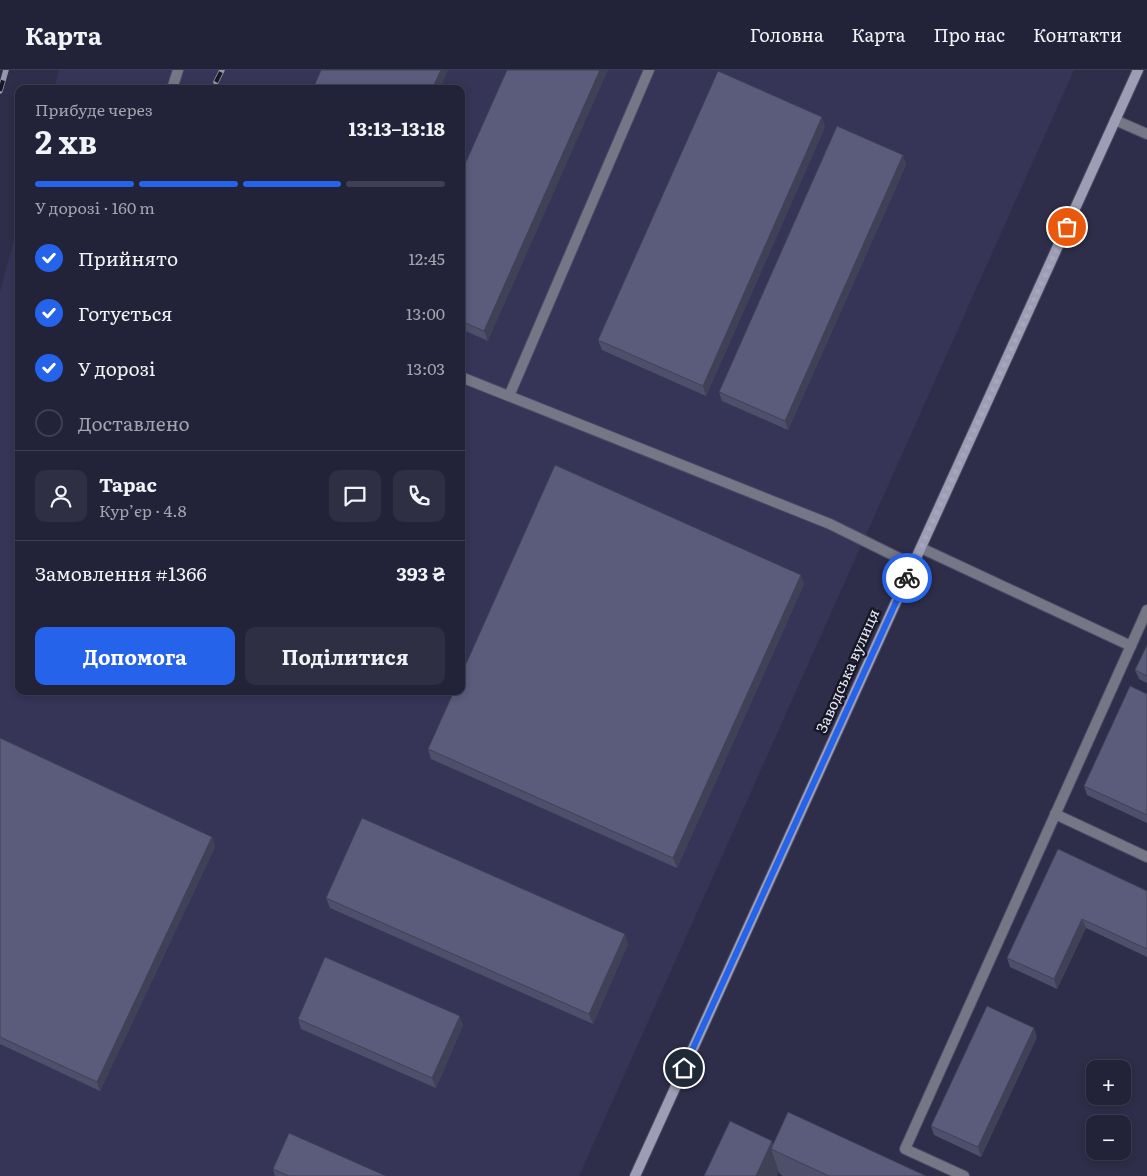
<!DOCTYPE html>
<html lang="uk">
<head>
<meta charset="utf-8">
<style>
  body { margin:0; font-family:Literata,serif; background:#2e2f43; color:#f1f3f6; height:100vh; display:flex; flex-direction:column; font-size:19px; white-space:nowrap }
  * { box-sizing:border-box; margin:0 }
  p { font-size:16px; color:#a2a4ae }
  .icon { flex:none; width:28px; height:28px; fill:none; stroke:currentColor; stroke-width:2; stroke-linecap:round; stroke-linejoin:round }
  .map { position:relative; flex:1; overflow:hidden }
  .details { position:absolute; left:15px; top:15px; width:450px; height:610px; display:flex; flex-direction:column; background:#222238; border-radius:10px; box-shadow:0 2px 8px #0003,0 0 0 1px #3f3f53 }
  .details>* { flex:none }
  .controls { position:absolute; left:1086px; top:990px; display:grid; gap:10px }
  .controls a { display:grid; place-items:center; width:45px; height:45px; border-radius:10px; background:#222238; box-shadow:0 2px 8px #0003,0 0 0 1px #3f3f53; font-size:25px }
  .pin { position:absolute; display:grid; place-items:center; width:42px; height:42px; color:#fff; margin:-21px; border:2px solid #fff; border-radius:50%; box-shadow:0 1px 5px #0007 }
  .courier { position:absolute; display:grid; place-items:center; width:50px; height:50px; margin:-25px; border:4px solid #2563eb; border-radius:50%; background:#fff; color:#222; box-shadow:0 1px 6px #0007 }
  .headline em { font-style:normal; font-weight:700 }
  .headline div { display:flex; flex-direction:column-reverse }
  .headline { display:flex; align-items:center; justify-content:space-between; height:85px; padding:0 20px }
  h1 { font-size:32px; font-weight:700; line-height:38px }
  .bar { display:grid; grid-template-columns:repeat(4,1fr); gap:8px 5px; align-content:center; height:60px; padding:0 20px }
  .bar i { height:6px; border-radius:4px; background:#3f3f53 }
  .bar .on { background:#2563eb }
  .bar p { grid-column:span 4 }
  .line { display:flex; align-items:center; gap:12px; padding:0 20px; border-top:1px solid #3f3f53 }
  .line div { flex:1 }
  .round { display:grid; place-items:center; flex:none; width:52px; height:52px; border-radius:10px; background:#2e2f43 }
  ol { padding:0 20px; list-style:none }
  li { display:flex; align-items:center; gap:15px; height:55px }
  li p { margin-inline-start:auto }
  li .icon { padding:5px; border-radius:50%; background:#2563eb; color:#fff; stroke-width:4 }
  li:last-child { color:#a2a4ae }
  li i { width:28px; height:28px; border:2px solid #3f3f53; border-radius:50% }
  .button { display:flex; gap:10px; margin-top:auto; padding:10px 20px }
  .button a { flex:1; height:58px; border-radius:10px; background:#2563eb; color:#fff; font-size:20px; font-weight:700; line-height:58px; text-align:center }
  .button a+a { background:#2e2f43; color:#f1f3f6 }
  header { display:flex; align-items:center; gap:30px; box-sizing:border-box; height:70px; padding:0 25px; background:#222238; border-bottom:1px solid #3f3f53 }
  header strong { font-size:24px }
  nav { display:flex; gap:28px; margin-inline-start:auto; font-size:18px }
  .map>svg:first-child { display:block }
</style>
</head>
<body>
<header>
<strong>Карта</strong>
<nav><a>Головна</a><a>Карта</a><a>Про нас</a><a>Контакти</a></nav>
</header>
<div class="map">
<svg width="1147" height="1106" viewBox="0 0 1147 1106">
  <rect width="100%" height="100%" fill="#2e2e4a"/>
  <!-- built -->
  <path fill="#363558" d="M59,0H1074L579,1106H0V222L19,151V621H461V19H54Z"/>
  <g fill="none" stroke-linecap="round" stroke-linejoin="round">
    <defs>
      <path id="service" d="M172,19L178,0
        M461,307L830,454L913,495
        M509,326L649,0
        M964,1106L905,1079L1147,540"/>
      <path id="minor" d="M1115,50L1147,64
        M921,478L1131,576
        M1055,744L1147,787"/>
      <path id="secondary" d="M635,1106L1138,0"/>
    </defs>
    <!-- service casing -->
    <use href="#service" stroke="#4b4c66" stroke-width="12"/>
    <!-- minor casing -->
    <use href="#minor" stroke="#4b4c66" stroke-width="12"/>
    <!-- secondary casing -->
    <use href="#secondary" stroke="#4b4c66" stroke-width="12"/>
    <!-- service -->
    <use href="#service" stroke="#767786" stroke-width="10"/>
    <!-- minor -->
    <use href="#minor" stroke="#767786" stroke-width="10"/>
    <!-- secondary -->
    <use href="#secondary" stroke="#9d9eb5" stroke-width="10"/>
    <defs>
      <path id="rail" d="M216,12L222,0
        M0,21L6,0"/>
    </defs>
    <!-- rail casing -->
    <use href="#rail" stroke="#9696ad" stroke-width="5.5"/>
    <!-- rail -->
    <use href="#rail" stroke="#181825" stroke-width="4" stroke-dasharray="11" stroke-linecap="butt"/>
  </g>
  <!-- wall -->
  <path fill="#4e4f6a" d="M825,57L706,326L602,280L598,270Z
    M903,85L906,95L788,360L722,331L719,322Z
    M461,103L488,271L461,259Z
    M804,514L677,798L431,689L428,679Z
    M1147,575V613L1139,609L1135,600Z
    M1147,624V753L1087,725L1084,716Z
    M0,668L212,767L215,777L100,1021L0,974Z
    M1058,779L1147,821V887L1086,858L1057,919L1010,897L1007,888Z
    M326,828L628,874L593,954L330,838Z
    M298,949L463,955L436,1018L301,959Z
    M1037,967L981,1087L934,1065L931,1056Z
    M773,1073L926,1106H783L780,1104L779,1102L704,1106Z
    M273,1099L386,1106H275Z"/>
  <!-- shaded-wall -->
  <path fill="#404056" d="M441,0H448L440,19H432Z
    M600,0H608L488,271L484,261Z
    M822,47L825,57L706,326L703,316Z
    M903,85L906,95L788,360L785,351Z
    M801,505L804,514L677,798L673,788Z
    M212,767L215,777L100,1021L97,1012Z
    M1082,849L1086,858L1057,919L1054,909Z
    M625,864L628,874L593,954L589,944Z
    M460,946L463,955L436,1018L432,1008Z
    M1034,958L1037,967L981,1087L978,1077Z
    M772,1071L776,1081L771,1079L779,1102L777,1106H756Z"/>
  <!-- building -->
  <path fill="#5b5c7b" stroke="#404056" d="M321,0H441L432,19H313Z
    M507,0H600L484,261L461,251V103Z
    M718,1L822,47L703,316L598,270Z
    M837,56L903,85L785,351L719,322Z
    M555,395L801,505L673,788L428,679L454,621H461V605Z
    M1147,575V606L1135,600Z
    M1130,616L1147,624V745L1084,716Z
    M0,668L212,767L97,1012L0,967Z
    M362,748L625,864L589,944L326,828Z
    M1058,779L1147,821V879L1082,849L1054,909L1007,888Z
    M325,887L460,946L432,1008L298,949Z
    M987,936L1034,958L978,1077L931,1056Z
    M788,1042L926,1106H829L771,1079Z
    M730,1051L772,1071L756,1106H704Z
    M289,1063L386,1106H289L273,1099Z"/>
  <g fill="none" stroke-linecap="round" stroke-linejoin="round">
    <!-- done -->
    <path stroke="#a6a6bc" stroke-width="5" stroke-dasharray="0 9" d="M907,508L1067,157"/>
    <!-- route -->
    <path stroke="#2563eb" stroke-width="6" d="M684,998L907,508"/>
  </g>
  <g text-anchor="middle" stroke-width="5" stroke-linejoin="round" paint-order="stroke">
    <!-- street labels -->
    <g font-size="15" fill="#e6e7f9" stroke="#181825">
      <text transform="translate(848 601) rotate(-66)" y="5">Заводська вулиця</text>
    </g>
  </g>
</svg>
<div class="controls">
<a>+</a>
<a>−</a>
</div>
<div class="pin" style="left:1067px;top:157px;background:#ea580c"><svg class="icon" aria-label="bag" viewBox="0 0 24 24"><path d="M5 8h14l-1 12H6zM9 8a3 3 0 0 1 6 0"/></svg></div>
<div class="pin" style="left:684px;top:998px;background:#1f2937"><svg class="icon" aria-label="home" viewBox="0 0 24 24"><path d="M3 11l9-7 9 7M6 9v11h12V9"/></svg></div>
<div class="courier" style="left:907px;top:508px"><svg class="icon" aria-label="bike" viewBox="0 0 24 24"><circle cx="6" cy="16" r="4"/><circle cx="18" cy="16" r="4"/><path d="M6 16l4-8h5l3 8M10 8l3 8H6M13 5h3"/></svg></div>
<section class="details">
<div class="headline"><div><h1>2 хв</h1><p>Прибуде через</p></div><em>13:13–13:18</em></div>
<div class="bar"><i class="on"></i><i class="on"></i><i class="on"></i><i></i><p>У дорозі · 160 m</p></div>
<ol>
<li><svg class="icon" aria-label="check" viewBox="0 0 24 24"><path d="M5 12l5 5 9-10"/></svg>Прийнято<p>12:45</p></li>
<li><svg class="icon" aria-label="check" viewBox="0 0 24 24"><path d="M5 12l5 5 9-10"/></svg>Готується<p>13:00</p></li>
<li><svg class="icon" aria-label="check" viewBox="0 0 24 24"><path d="M5 12l5 5 9-10"/></svg>У дорозі<p>13:03</p></li>
<li><i></i>Доставлено</li>
</ol>
<div class="line" style="height:90px"><a class="round"><svg class="icon" aria-label="person" viewBox="0 0 24 24"><circle cx="12" cy="8" r="4"/><path d="M4 21q1-7 8-7t8 7"/></svg></a><div><b>Тарас</b><p>Кур’єр · 4.8</p></div><a class="round"><svg class="icon" aria-label="chat" viewBox="0 0 24 24"><path d="M4 5h16v11H9l-5 4z"/></svg></a><a class="round"><svg class="icon" aria-label="phone" viewBox="0 0 24 24"><path d="M5 4h4l2 5-3 2q2 4 5 5l2-3 5 2v4C11 20 4 13 5 4z"/></svg></a></div>
<div class="line" style="height:65px"><div>Замовлення #1366</div><b>393 ₴</b></div>
<div class="button"><a>Допомога</a><a>Поділитися</a></div>
</section>
</div>
</body>
</html>
